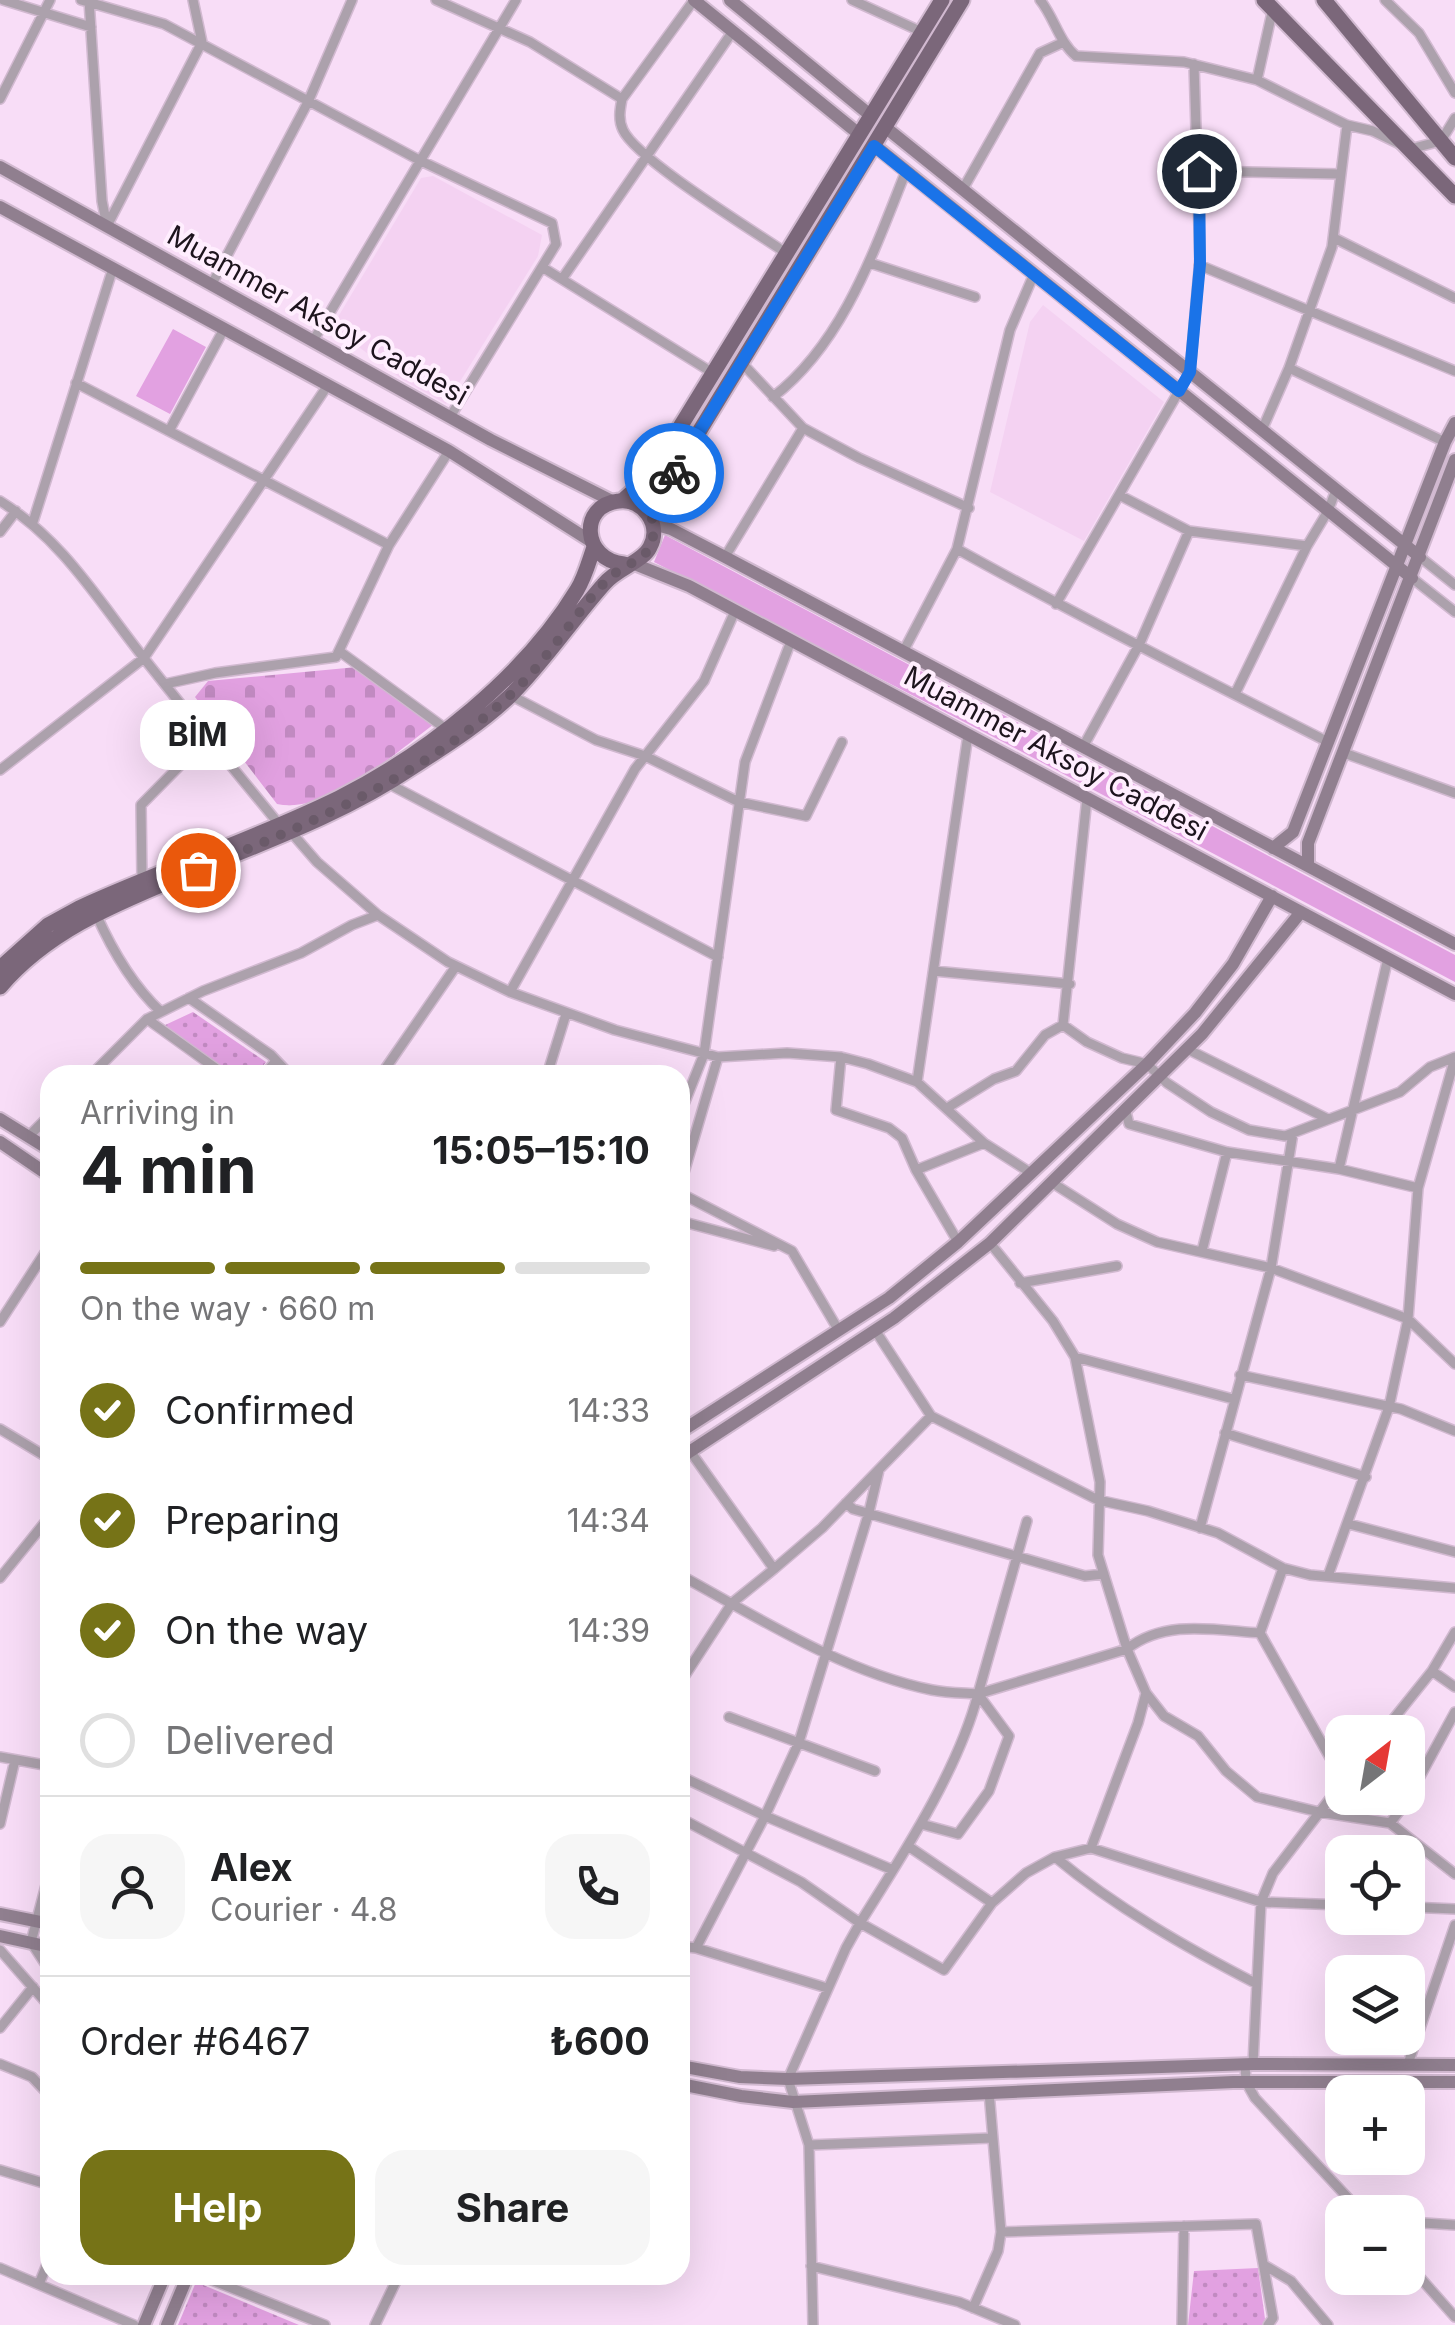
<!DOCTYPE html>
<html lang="en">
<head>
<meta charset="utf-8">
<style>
  body { margin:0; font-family:Inter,sans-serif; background:#f6f6f6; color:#202124; height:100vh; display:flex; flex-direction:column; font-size:38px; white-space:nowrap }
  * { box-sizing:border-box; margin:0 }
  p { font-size:32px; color:#757577 }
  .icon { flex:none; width:55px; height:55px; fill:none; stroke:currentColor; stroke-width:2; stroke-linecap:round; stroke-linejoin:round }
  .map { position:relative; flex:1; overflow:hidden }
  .drawer { position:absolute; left:40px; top:1065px; width:650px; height:1220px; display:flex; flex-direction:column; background:#fff; border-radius:30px; box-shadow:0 10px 40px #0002 }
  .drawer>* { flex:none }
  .needle { width:65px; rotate:31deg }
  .tools { position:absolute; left:1325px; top:1715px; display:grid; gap:20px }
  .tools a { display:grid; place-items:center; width:100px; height:100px; border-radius:20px; background:#fff; box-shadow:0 10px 40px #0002; font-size:50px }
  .pin { position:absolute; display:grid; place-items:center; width:85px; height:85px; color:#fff; margin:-42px; border:5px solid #fff; border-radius:50%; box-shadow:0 2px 10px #0007 }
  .courier { position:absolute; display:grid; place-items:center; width:100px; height:100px; margin:-50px; border:8px solid #1a73e8; border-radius:50%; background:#fff; color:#222; box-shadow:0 2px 12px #0007 }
  .bubble { position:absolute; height:70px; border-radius:30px; background:#fff; box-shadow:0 10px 40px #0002; font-size:32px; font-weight:700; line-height:70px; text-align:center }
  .summary em { font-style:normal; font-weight:700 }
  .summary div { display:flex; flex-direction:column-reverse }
  .summary { display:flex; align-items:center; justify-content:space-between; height:170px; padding:0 40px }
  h1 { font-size:65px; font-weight:700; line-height:75px }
  .bar { display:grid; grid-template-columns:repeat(4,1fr); gap:15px 10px; align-content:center; height:120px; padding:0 40px }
  .bar i { height:12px; border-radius:8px; background:#e0e0e0 }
  .bar .on { background:#767317 }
  .bar p { grid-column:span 4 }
  .line { display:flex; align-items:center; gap:25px; padding:0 40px; border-top:2px solid #e0e0e0 }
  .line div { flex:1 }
  .round { display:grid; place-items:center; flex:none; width:105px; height:105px; border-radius:30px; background:#f6f6f6 }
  ol { padding:0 40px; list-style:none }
  li { display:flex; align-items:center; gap:30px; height:110px }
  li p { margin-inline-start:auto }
  li .icon { padding:10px; border-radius:50%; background:#767317; color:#fff; stroke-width:4 }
  li:last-child { color:#757577 }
  li i { width:55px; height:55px; border:5px solid #e0e0e0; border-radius:50% }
  .action { display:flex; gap:20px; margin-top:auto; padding:20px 40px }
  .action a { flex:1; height:115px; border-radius:30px; background:#767317; color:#fff; font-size:40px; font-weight:700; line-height:115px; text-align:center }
  .action a+a { background:#f6f6f6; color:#202124 }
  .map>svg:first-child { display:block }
</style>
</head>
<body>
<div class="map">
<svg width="1455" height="2325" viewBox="0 0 1455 2325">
  <defs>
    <pattern id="cemetery-stones" width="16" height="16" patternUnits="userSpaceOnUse" patternTransform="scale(2.5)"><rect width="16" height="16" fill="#e2a1e1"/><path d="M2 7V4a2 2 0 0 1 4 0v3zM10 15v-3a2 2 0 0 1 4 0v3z" fill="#c18ac1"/></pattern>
    <pattern id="park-dots" width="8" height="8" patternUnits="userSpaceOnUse" patternTransform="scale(2.5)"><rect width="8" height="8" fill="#e2a1e1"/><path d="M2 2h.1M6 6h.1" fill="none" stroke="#c18ac1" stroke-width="1.8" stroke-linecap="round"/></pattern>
  </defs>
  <rect width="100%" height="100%" fill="#f8ddf7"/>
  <!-- built -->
  <path fill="#f4d2f2" d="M433,176L542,235L538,256L446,404L403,380L332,327L421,178Z
    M1043,305L1164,402L1084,541L990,492L1030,322Z"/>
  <!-- grass -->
  <path fill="#e2a1e1" d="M173,329L206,347L170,414L136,396Z
    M665,535L1455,955V982L1007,744L654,562Z"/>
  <!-- cemetery -->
  <path fill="url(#cemetery-stones)" d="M357,667L434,724C396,753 326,815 277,804L195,697L208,681Z"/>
  <!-- park -->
  <path fill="url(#park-dots)" d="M193,1012L266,1062L257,1075H231L163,1026Z
    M1258,2268L1265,2319L1262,2325H1188L1194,2271Z
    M196,2282L299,2325H178Z"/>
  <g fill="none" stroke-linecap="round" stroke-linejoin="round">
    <defs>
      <path id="street" d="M3,0L91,27
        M81,0L164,24L421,161L552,223L556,244L450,417
        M89,0L102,201L107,226
        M436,0L530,42L622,99
        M694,0L622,99C620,109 618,120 623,130C636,159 754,231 786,253
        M852,0L922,32
        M1040,0C1054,17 1059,42 1076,56L1184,62L1257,80L1347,125L1373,131L1410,149L1441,141L1455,118
        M1385,0L1419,33L1455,93
        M1257,80L1273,8
        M0,99L50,0
        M1199,171L1340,174
        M963,189L1040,53L1064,42
        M107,226L202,42L193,0
        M1334,238L1455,298
        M870,263L975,297
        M1199,265L1455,371
        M542,267L713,373
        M562,279L733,31
        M212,284L308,102L352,0
        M313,341L516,0
        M742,363L803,428L859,458L969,508
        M1289,368L1445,442
        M1190,372L1200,259L1194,64
        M76,383L389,545
        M773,397C843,343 874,251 906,171
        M1262,430L1289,368L1332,247L1347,125
        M169,431L224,329
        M1121,496L1189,531L1307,546
        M0,501C63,540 98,600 143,657C187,713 233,768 278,823
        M33,522L113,268
        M0,532L16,511
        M957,549C1078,616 1204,679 1328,742
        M725,557L803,428
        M1420,557L1455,585
        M1412,578L1455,612
        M1056,604L1179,391
        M339,651L446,729
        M903,652L957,549L1010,330L1034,274
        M165,684L215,673L336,657L389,545L449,451
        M1235,694L1307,546L1328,511L1336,490
        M510,695L596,740L645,756L739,802L806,816L842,742
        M1083,747L1140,643L1189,531
        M1344,753L1455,793
        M0,770L144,658L328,385
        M387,783L718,957
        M1087,798L1063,1025L1087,1042L1122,1058L1147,1064L1167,1083L1211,1112L1249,1130L1285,1136L1400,1092L1430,1067L1455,1057
        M290,831L317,862L378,915L448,962L510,992L615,1030L718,1057L787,1053L841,1057L868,1064L917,1082L984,1143L1031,1173
        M142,880L141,805L208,737
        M96,914C112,950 132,985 161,1012
        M1388,958L1339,1169L1418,1188
        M934,971L1070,984
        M510,992L635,769L704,681L735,611
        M189,998L271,1055L290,1075
        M147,1019L225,1075
        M1187,1049L1328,1119
        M841,1057L836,1110L889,1128L902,1138L916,1170L958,1242
        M91,1075L147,1019L203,991L301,953L352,925L378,915
        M264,1075L276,1061
        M381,1075L456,966
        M547,1075L566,1014
        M917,1082L968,735
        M947,1108L994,1079L1016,1071L1045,1035L1063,1025
        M1125,1108L1129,1124L1227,1152L1339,1169
        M680,1114L704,1054L745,762L791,641
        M29,1136L50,1115
        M916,1170L984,1143
        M1051,1182L1117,1224L1157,1242L1271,1268L1408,1319L1455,1364
        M680,1186L718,1057
        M680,1193L792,1251L839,1331
        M680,1221L774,1246
        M990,1243L1053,1321L1075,1357L1100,1482L1098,1555L1127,1649L1146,1693L1164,1716L1198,1736L1226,1771L1257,1797L1319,1812L1390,1823L1455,1874
        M1202,1251L1227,1152
        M1020,1283L1117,1266
        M0,1322L50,1245
        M875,1330L931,1416L1098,1500L1148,1511L1218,1533L1283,1568L1310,1575L1455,1588
        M1075,1357L1233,1399
        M1240,1375L1401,1409L1455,1431
        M0,1429L50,1459
        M1225,1433L1366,1477
        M846,1503L853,1509L1085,1576L1104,1574
        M1349,1524L1455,1552
        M1200,1528L1271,1268L1293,1133
        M774,1569L822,1528L931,1416
        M680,1575C759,1618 843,1672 932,1690C947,1693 963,1693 978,1694L1027,1521
        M1328,1576L1389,1407L1408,1319L1418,1188L1455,1058
        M0,1578L50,1516
        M1260,1633L1342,1779
        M1432,1671L1455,1687
        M680,1683L732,1603L774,1569L690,1451
        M978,1694C958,1771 902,1856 860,1923L944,1970L992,1903L1026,1873L1055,1857L1091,1848L1261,1902L1342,1905
        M978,1694L1127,1649C1165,1619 1214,1630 1260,1633L1283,1568
        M729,1717L875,1771
        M1383,1732L1432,1671L1455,1632
        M0,1757L50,1766
        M680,1776L765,1816L893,1870
        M680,1818L801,1882L860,1923L846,1948L788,2079L809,2145L813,2325
        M1390,1823L1405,1804L1455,1712
        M0,1824L15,1760
        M921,1824L958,1834L989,1791L1009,1736L978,1694
        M908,1846L992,1903
        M1091,1848L1138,1723L1146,1693
        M1055,1857C1115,1907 1187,1948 1257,1984
        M50,1870L31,1942L50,1971
        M1408,1907L1455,1909
        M680,1946L696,1948L827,1988
        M696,1948L765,1816L799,1742L869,1512L879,1470
        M0,1950L50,2007
        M0,2028L33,1987
        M0,2064L32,2077L50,2096
        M1245,2064L1246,2082L1255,2098L1361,2212
        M1253,2064L1261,1902L1273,1873L1342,1783
        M1408,2064L1455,1925
        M809,2145L992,2138
        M0,2170L50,2185
        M1408,2222L1455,2225
        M1001,2232L1256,2224L1273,2318L1268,2325
        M1408,2264L1455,2317
        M1264,2265L1291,2281L1328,2325
        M811,2266L959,2302L1015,2325
        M0,2268L134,2325
        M199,2275L325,2325
        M39,2284L50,2257
        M973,2308L998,2251L1001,2232L989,2092
        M375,2325L399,2275
        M1182,2325L1184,2226"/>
      <path id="secondary" d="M694,0L859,134
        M730,0L870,115
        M885,127L1420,557
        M874,145L1412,578
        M0,167L491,440L614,502
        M0,207L449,451L592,542
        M653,524L671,529L725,557L1455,944
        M632,563L689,586L1455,994
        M1273,848L1293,832L1445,442L1455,423
        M1308,865V843L1455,460
        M0,1119L50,1150
        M0,1142L50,1176
        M680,1432L889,1298L958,1242L1147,1064L1195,1013L1233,964L1272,896
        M680,1458L894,1318L990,1243L1202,1034L1301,912
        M0,1914L50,1924
        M0,1936L50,1947
        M680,2066L740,2077L788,2079L1253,2064L1455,2065
        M680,2084L741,2096L793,2102L1233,2082H1455
        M144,2325L165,2275
        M167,2325L188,2275"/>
      <path id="primary" d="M1264,0L1455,196
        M1324,0L1455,158
        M623,500L650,476L942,0
        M651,519L666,486L962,0
        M0,968L48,925L79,908C164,869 256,839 339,798C428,753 525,676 577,590C585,577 589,561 594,547
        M0,987C48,931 113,905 180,877C259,844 342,815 413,767C447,745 482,723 511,695C545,661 572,620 604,584C617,568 643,562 650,547C662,525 643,498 619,501C578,505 582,560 624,564"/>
    </defs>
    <!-- street casing -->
    <use href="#street" stroke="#d1b9d0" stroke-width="12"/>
    <!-- secondary casing -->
    <use href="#secondary" stroke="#d1b9d0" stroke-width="16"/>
    <!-- primary casing -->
    <use href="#primary" stroke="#d1b9d0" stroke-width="19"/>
    <!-- street -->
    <use href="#street" stroke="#aca1ac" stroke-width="9"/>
    <!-- secondary -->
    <use href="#secondary" stroke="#907f8f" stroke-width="12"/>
    <!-- primary -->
    <use href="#primary" stroke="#7b677a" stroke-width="15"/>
  </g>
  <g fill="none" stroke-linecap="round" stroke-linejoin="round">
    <!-- done -->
    <path stroke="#6a5a69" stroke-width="10" stroke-dasharray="0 18" d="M198,870C309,823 418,780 508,697C546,663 572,617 606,581C619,567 640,562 648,550C656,540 652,532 652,521C651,507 666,486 674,473"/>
    <!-- route -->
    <path stroke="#1a73e8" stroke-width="12" d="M674,473L874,146L1179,391L1190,372L1200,264L1199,171"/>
  </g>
  <g text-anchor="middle" stroke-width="8" stroke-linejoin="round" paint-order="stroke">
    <!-- street labels -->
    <g font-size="28" fill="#1d141d" stroke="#ffeefe">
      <text transform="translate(318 315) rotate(29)" y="10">Muammer Aksoy Caddesi</text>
      <text transform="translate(1056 753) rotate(28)" y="10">Muammer Aksoy Caddesi</text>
    </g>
  </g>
</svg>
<div class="tools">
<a><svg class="needle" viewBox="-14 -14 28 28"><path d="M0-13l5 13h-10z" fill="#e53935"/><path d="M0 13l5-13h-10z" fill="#757577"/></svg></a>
<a><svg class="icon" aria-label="locate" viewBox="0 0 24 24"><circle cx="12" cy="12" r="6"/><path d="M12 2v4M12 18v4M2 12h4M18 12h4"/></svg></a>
<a><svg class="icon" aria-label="layers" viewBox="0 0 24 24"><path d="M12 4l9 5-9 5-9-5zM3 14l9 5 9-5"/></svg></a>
<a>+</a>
<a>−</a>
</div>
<div class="pin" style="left:198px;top:870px;background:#ea580c"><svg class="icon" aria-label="bag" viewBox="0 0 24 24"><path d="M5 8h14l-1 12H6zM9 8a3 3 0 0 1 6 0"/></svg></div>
<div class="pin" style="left:1199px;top:171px;background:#1f2937"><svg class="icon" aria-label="home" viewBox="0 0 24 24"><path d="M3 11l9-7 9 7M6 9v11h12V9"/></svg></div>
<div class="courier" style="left:674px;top:473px"><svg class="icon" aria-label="bike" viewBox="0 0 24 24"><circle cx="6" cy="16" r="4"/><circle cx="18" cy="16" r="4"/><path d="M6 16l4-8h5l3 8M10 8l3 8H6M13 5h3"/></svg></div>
<div class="bubble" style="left:140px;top:700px;width:115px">BİM</div>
<section class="drawer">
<div class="summary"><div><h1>4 min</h1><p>Arriving in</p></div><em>15:05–15:10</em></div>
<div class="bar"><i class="on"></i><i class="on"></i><i class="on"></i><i></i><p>On the way · 660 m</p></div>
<ol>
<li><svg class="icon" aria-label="check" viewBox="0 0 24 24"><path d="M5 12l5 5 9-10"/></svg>Confirmed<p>14:33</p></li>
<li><svg class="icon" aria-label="check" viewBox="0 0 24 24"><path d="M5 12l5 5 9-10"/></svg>Preparing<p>14:34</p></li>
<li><svg class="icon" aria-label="check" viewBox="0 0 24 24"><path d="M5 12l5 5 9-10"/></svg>On the way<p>14:39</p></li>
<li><i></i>Delivered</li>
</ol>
<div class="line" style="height:180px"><a class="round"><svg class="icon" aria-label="person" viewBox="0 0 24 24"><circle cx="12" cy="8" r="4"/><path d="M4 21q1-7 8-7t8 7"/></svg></a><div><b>Alex</b><p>Courier · 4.8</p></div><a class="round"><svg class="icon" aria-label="phone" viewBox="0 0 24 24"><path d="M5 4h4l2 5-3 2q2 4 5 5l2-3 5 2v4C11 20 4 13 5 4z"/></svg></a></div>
<div class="line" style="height:130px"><div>Order #6467</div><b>₺600</b></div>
<div class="action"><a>Help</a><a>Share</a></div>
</section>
</div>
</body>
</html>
